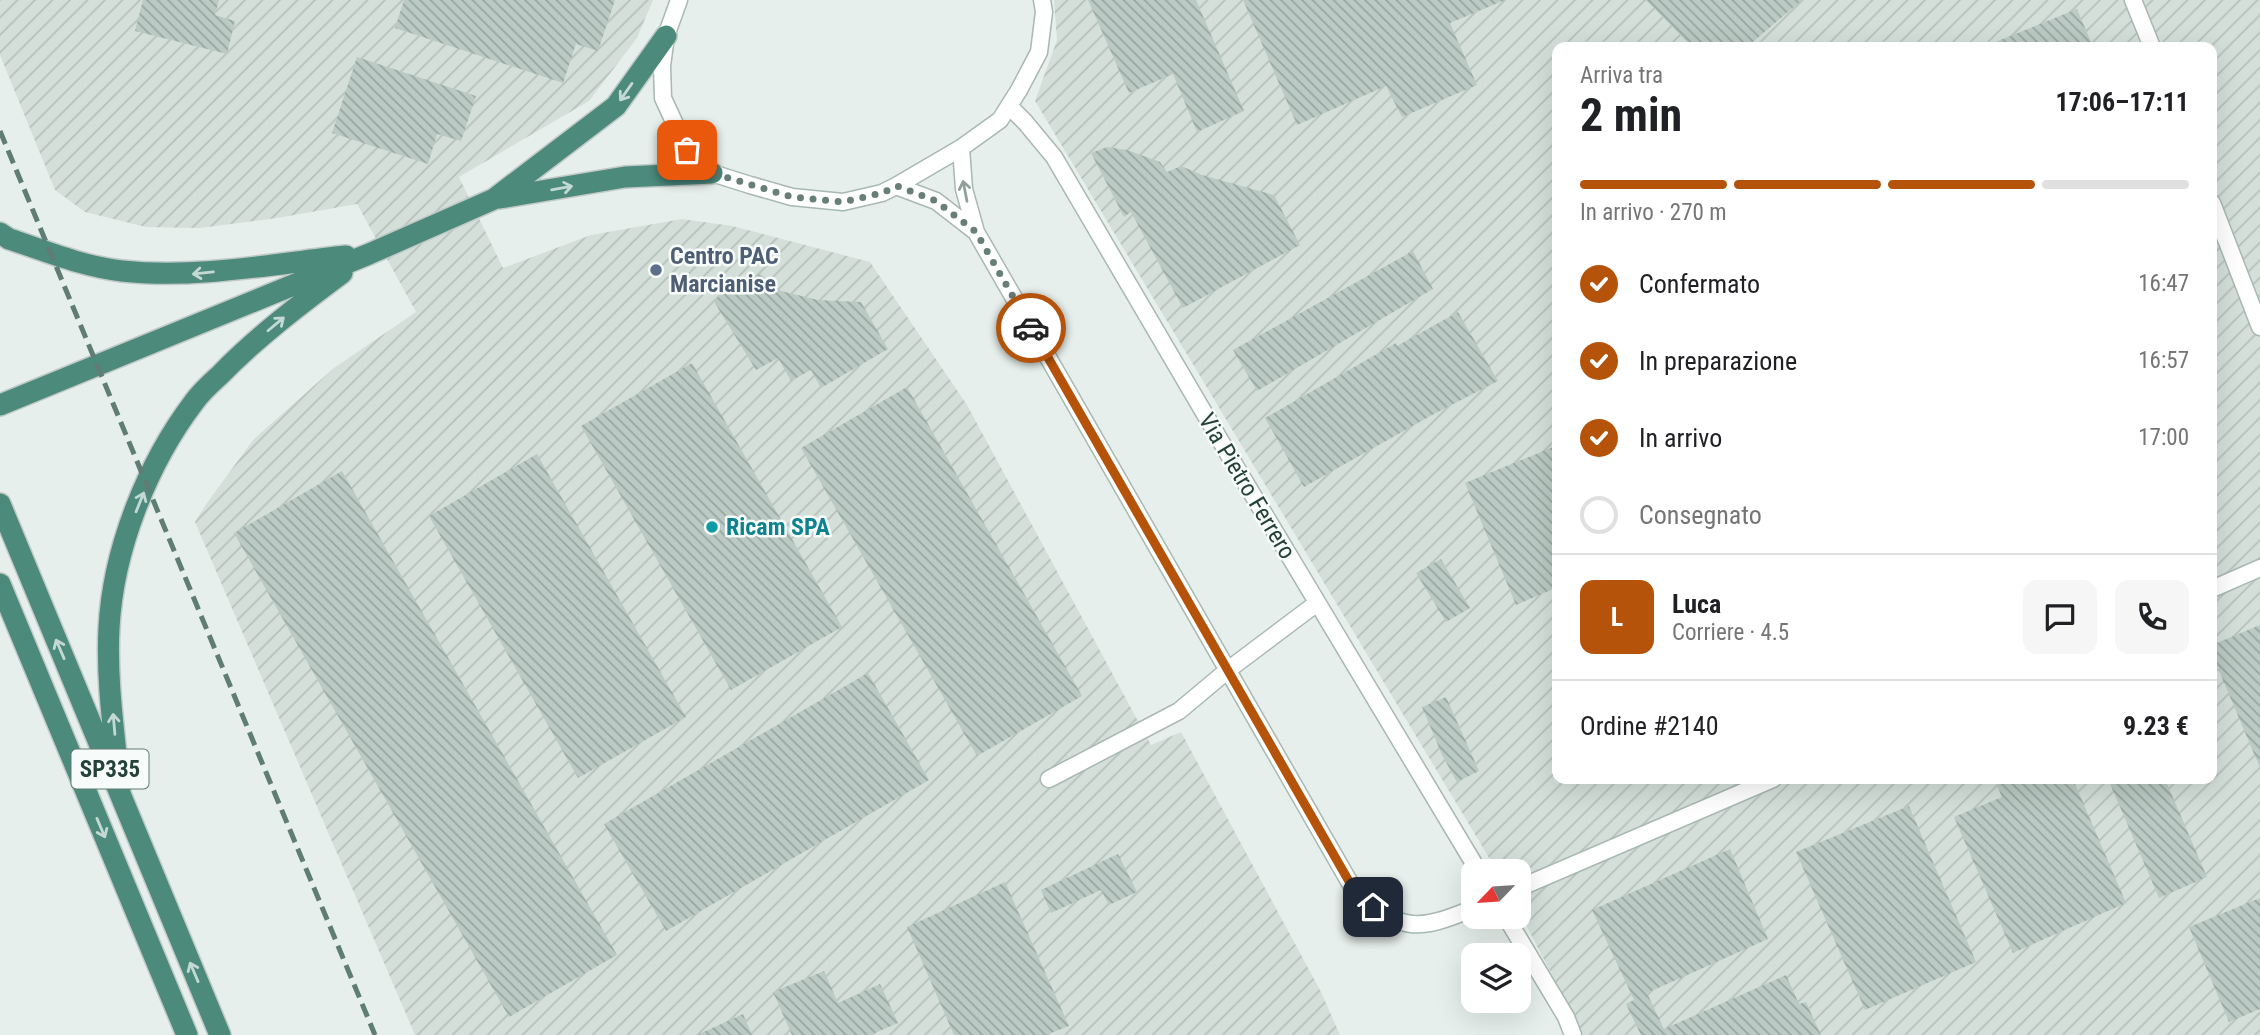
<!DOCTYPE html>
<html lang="it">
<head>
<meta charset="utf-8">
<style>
  body { margin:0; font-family:"Roboto Condensed",sans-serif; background:#f6f6f6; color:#202124; height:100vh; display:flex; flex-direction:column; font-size:26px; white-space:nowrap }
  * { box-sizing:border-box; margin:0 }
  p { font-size:23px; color:#757577 }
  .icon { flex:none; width:38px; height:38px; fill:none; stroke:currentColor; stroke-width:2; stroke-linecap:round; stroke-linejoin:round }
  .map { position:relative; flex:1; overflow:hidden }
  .details { position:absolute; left:1552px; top:42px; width:665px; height:742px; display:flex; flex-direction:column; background:#fff; border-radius:14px; box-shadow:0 7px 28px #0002 }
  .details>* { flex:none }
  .needle { width:46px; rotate:245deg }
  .fabs { position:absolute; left:1461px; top:859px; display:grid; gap:14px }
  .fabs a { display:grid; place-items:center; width:70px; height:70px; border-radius:14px; background:#fff; box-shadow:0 7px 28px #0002; font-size:35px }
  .pin { position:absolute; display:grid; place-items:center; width:60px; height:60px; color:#fff; margin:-30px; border-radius:14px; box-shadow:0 4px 10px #0006 }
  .courier { position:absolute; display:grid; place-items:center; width:70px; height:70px; margin:-35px; border:5px solid #b45309; border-radius:50%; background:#fff; color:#222; box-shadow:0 2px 9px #0007 }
  .summary em { font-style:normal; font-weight:700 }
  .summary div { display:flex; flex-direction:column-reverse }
  .summary { display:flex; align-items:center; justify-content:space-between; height:119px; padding:0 28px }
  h1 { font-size:46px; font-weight:700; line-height:52px }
  .bar { display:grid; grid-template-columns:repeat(4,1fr); gap:10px 7px; align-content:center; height:84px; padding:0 28px }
  .bar i { height:9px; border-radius:5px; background:#e0e0e0 }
  .bar .selected { background:#b45309 }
  .bar p { grid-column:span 4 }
  .line { display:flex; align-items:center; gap:18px; padding:0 28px; border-top:2px solid #e0e0e0 }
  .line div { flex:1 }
  .round { display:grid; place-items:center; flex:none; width:74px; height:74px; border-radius:14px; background:#f6f6f6 }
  ol { padding:0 28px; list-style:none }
  li { display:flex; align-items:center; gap:21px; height:77px }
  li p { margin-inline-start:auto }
  li .icon { padding:7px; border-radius:50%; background:#b45309; color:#fff; stroke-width:4 }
  li:last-child { color:#757577 }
  li i { width:38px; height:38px; border:4px solid #e0e0e0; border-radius:50% }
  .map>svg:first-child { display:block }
</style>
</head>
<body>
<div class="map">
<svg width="2260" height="1035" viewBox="0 0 2260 1035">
  <defs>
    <pattern id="industrial-furrows" width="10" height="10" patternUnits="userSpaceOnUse" patternTransform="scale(1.75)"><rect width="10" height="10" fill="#d4dfda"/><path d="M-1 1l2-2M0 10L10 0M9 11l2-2" fill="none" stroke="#b6c1bc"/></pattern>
    <pattern id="building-back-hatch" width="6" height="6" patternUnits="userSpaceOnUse" patternTransform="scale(1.75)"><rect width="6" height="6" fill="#bbcac4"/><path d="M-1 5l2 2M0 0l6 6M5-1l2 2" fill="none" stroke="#98a6a0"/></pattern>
  </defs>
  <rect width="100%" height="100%" fill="#e6efeb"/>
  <!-- industrial -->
  <path fill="url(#industrial-furrows)" fill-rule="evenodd" d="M0,0H653L637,38L589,101L459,177L503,268L591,235L682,219L732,226L870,262L967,405L1151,745L1181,732L1321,992L1340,1035H415L195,522L207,503L253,440L334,368L416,312L357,204L277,218L200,228L146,227L85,212L55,190L0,55Z
    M1054,0H2260V1035H1583L1519,911V872L1497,871L1035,101L1057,40ZM1558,47H2212V779H1558Z"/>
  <!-- building -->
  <path fill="url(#building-back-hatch)" d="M143,0H219L215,15L235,21L227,54L135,31Z
    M404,0H615L598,51L576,44L563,83L395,28Z
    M1088,0H1196L1244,111L1197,132L1173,74L1129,93Z
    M1243,0H1505L1450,23L1477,85L1402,117L1386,86L1297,125Z
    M1646,0H1802L1747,47H1692Z
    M2077,9L2093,47H1983Z
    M357,57L476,96L461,141L437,134L428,164L332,133Z
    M1107,147L1127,150L1160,162L1167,172L1181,166L1202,175L1274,195L1300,245L1183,308L1131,212L1124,217L1091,153Z
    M1413,251L1433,289L1257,391L1233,350Z
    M760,274L781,291L818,300L861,302L888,349L821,388L811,370L791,381L778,358L756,370L713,300Z
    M1458,312L1498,381L1434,414L1304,487L1265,418L1396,343L1397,346Z
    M692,363L842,627L731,690L581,426Z
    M907,387L1082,696L977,756L801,448Z
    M1558,445V587L1516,605L1465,483Z
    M537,454L686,717L578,778L429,516Z
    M342,471L617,955L509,1017L234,533Z
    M1441,559L1470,608L1446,622L1416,573Z
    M2260,625V768L2212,654V645Z
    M868,673L929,780L666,931L604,824Z
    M1446,697L1479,771L1457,782L1442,755L1422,707Z
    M1994,779H2073L2126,903L2013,953L1954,817L2002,797Z
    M2108,779H2165L2207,877L2159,898Z
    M1909,806L1976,962L1865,1010L1796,852Z
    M1730,849L1768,939L1647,993L1664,1029L1786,975L1799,1004L1806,1002L1821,1035H1641L1626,1004L1634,1000L1592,910Z
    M1118,854L1137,892L1109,905L1101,890L1051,913L1041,890Z
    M1005,882L1069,1026L1046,1035H954L907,927Z
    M2260,898V1009L2229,1022L2189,927Z
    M824,971L838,1003L880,984L898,1023L870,1035H792L773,992Z
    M743,1014L752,1035H697Z"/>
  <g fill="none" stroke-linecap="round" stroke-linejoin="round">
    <defs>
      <path id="minor" d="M679,0L666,36L662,66L663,98L687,150L712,173L750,185L792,197L843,202L882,193L896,186L961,148L1000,120L1019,90L1039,52L1044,12L1042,0
        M2133,0L2152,47
        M1009,106L1025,122L1054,157L1230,457L1479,872
        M961,148L964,189L976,232L1354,890C1400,932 1417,932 1474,908
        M896,186L936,201L976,232
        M2212,203L2260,327
        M2212,589L2260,568
        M1049,779L1179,711L1228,670L1317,603
        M1519,888L1773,779
        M1506,917L1566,1017L1573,1035"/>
      <path id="trunk" d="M500,198L625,177L712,173
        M0,233L9,239C46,251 84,267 122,271C198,279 271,264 346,256
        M0,405L369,254L494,199L616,106L666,36
        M0,504L220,1035
        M0,584L187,1035
        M120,793C115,738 106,682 109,628C113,550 147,464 194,402C201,392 211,383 220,375C257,337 299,305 342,273"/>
    </defs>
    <!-- minor casing -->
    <use href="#minor" stroke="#a8b8b2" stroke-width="19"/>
    <!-- trunk casing -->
    <use href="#trunk" stroke="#c2cac8" stroke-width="24"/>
    <!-- minor -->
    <use href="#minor" stroke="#fff" stroke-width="16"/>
    <!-- trunk -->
    <use href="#trunk" stroke="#4c8a7c" stroke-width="21"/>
    <!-- rail -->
    <path stroke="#5f7d75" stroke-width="5" stroke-dasharray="14 7" stroke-linecap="butt" d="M0,131L375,1035"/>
  </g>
  <!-- one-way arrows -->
  <defs><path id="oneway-shaft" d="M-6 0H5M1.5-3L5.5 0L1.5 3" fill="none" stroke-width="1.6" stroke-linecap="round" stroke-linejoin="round" transform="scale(1.75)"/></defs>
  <g stroke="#c4d9d4">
    <use href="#oneway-shaft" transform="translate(626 92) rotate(125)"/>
    <use href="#oneway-shaft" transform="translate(562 188) rotate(-10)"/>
    <use href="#oneway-shaft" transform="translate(203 273) rotate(174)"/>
    <use href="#oneway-shaft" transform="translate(276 324) rotate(-40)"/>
    <use href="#oneway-shaft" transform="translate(140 502) rotate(-68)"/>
    <use href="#oneway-shaft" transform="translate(60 649) rotate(-113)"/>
    <use href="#oneway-shaft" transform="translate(114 724) rotate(-95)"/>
    <use href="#oneway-shaft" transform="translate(101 828) rotate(67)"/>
    <use href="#oneway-shaft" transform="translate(194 972) rotate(-113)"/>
  </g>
  <use stroke="#92a09c" href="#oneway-shaft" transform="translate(965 191) rotate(-101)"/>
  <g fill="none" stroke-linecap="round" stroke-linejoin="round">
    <!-- done -->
    <path stroke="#687f78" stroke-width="7" stroke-dasharray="0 12.6" d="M687,150L712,173L792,197L843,202L882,193L897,186L936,201L976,232L1031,328"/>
    <!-- route -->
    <path stroke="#b45309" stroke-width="9" d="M1031,328L1354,890L1373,907"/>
  </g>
  <!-- markers -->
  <circle fill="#5c6f8a" stroke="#f7fbf9" stroke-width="2.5" cx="656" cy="270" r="7"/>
  <circle fill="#0f9aa8" stroke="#f7fbf9" stroke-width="2.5" cx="712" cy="527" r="7"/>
  <g text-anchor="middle" stroke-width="5" stroke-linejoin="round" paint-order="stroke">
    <!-- shield labels -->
    <rect fill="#f7fbf9" stroke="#637a73" stroke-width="2" x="71.5" y="749.5" width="77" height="39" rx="5"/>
    <g font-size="23" font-weight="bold" fill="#24423a">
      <text x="110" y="777">SP335</text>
    </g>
    <!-- service labels -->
    <g font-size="24" font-weight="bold" fill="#4e5e75" stroke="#f7fbf9" text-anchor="start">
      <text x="670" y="264">Centro PAC<tspan x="670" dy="28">Marcianise</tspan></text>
    </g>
    <!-- street labels -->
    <g font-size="24" fill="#24423a" stroke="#f7fbf9">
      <text transform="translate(1247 486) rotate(59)" y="8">Via Pietro Ferrero</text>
    </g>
    <!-- culture labels -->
    <g font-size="24" font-weight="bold" fill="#0d838f" stroke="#f7fbf9" text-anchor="start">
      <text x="726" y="535">Ricam SPA</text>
    </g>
  </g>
</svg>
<div class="fabs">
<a><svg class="needle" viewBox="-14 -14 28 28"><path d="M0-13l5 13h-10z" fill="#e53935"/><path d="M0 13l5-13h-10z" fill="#757577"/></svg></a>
<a><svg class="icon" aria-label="layers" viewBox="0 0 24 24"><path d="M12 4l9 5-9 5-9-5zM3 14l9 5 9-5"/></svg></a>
</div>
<div class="pin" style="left:687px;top:150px;background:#ea580c"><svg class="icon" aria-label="bag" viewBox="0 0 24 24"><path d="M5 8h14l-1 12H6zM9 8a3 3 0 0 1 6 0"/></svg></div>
<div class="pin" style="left:1373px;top:907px;background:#1f2937"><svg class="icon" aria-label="home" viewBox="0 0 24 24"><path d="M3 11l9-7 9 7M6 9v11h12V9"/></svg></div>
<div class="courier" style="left:1031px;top:328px"><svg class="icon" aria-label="car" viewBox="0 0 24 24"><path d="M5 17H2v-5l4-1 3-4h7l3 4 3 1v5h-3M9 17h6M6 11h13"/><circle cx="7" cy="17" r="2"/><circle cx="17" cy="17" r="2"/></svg></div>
<section class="details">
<div class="summary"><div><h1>2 min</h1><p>Arriva tra</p></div><em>17:06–17:11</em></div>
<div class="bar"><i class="selected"></i><i class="selected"></i><i class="selected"></i><i></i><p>In arrivo · 270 m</p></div>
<ol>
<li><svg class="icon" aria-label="check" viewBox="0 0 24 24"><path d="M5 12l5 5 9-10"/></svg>Confermato<p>16:47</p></li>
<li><svg class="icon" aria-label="check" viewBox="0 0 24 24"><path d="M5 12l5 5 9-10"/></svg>In preparazione<p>16:57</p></li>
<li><svg class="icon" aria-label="check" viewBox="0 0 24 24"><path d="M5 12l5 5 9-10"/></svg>In arrivo<p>17:00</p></li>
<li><i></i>Consegnato</li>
</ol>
<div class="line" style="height:126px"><b class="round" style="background:#b45309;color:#fff">L</b><div><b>Luca</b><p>Corriere · 4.5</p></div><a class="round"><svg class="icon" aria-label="chat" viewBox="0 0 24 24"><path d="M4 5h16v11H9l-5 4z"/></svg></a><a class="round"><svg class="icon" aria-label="phone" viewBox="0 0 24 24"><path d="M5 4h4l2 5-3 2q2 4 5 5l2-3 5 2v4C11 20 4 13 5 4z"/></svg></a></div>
<div class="line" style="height:91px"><div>Ordine #2140</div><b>9.23 €</b></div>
</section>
</div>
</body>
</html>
